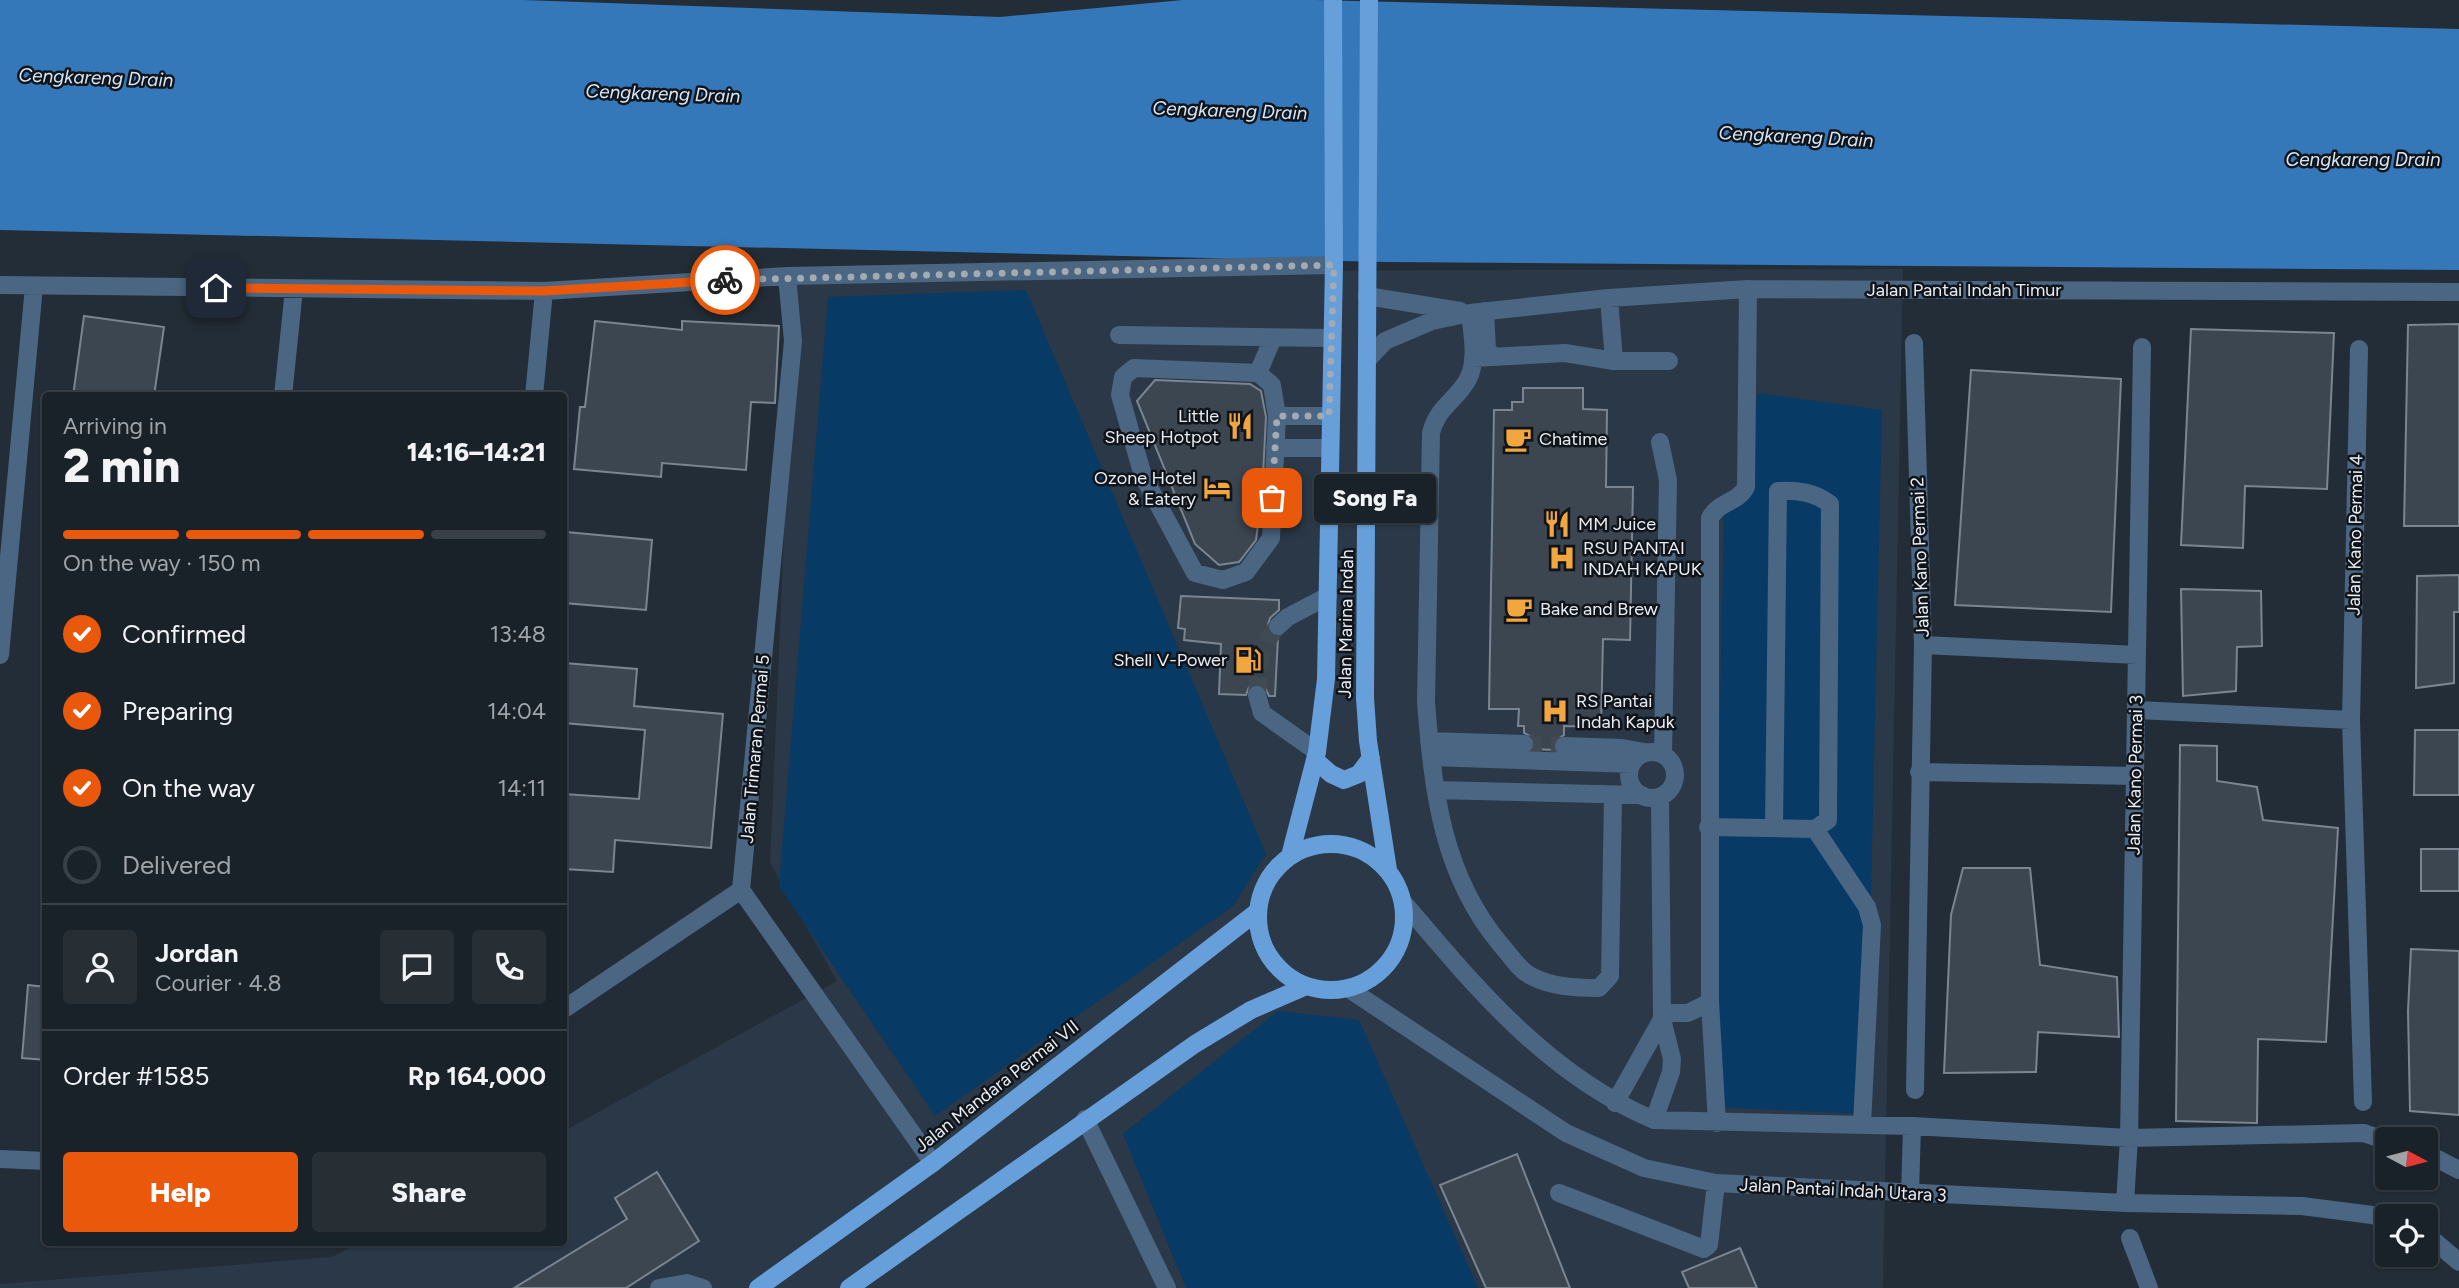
<!DOCTYPE html>
<html lang="en">
<head>
<meta charset="utf-8">
<style>
  body { margin:0; font-family:Figtree,sans-serif; background:#272f35; color:#f1f3f6; height:100vh; display:flex; flex-direction:column; font-size:26px; white-space:nowrap }
  * { box-sizing:border-box; margin:0 }
  p { font-size:23px; color:#9fa4a8 }
  .icon { flex:none; width:38px; height:38px; fill:none; stroke:currentColor; stroke-width:2; stroke-linecap:round; stroke-linejoin:round }
  .map { position:relative; flex:1; overflow:hidden }
  .details { position:absolute; left:42px; top:392px; width:525px; height:854px; display:flex; flex-direction:column; background:#1a2229; border-radius:7px; box-shadow:0 2px 5px #0004,0 0 0 2px #383f46 }
  .details>* { flex:none }
  .needle { width:46px; rotate:97deg }
  .controls { position:absolute; left:2375px; top:1127px; display:grid; gap:14px }
  .controls a { display:grid; place-items:center; width:63px; height:63px; border-radius:7px; background:#1a2229; box-shadow:0 2px 5px #0004,0 0 0 2px #383f46; font-size:35px }
  .pin { position:absolute; display:grid; place-items:center; width:60px; height:60px; color:#fff; margin:-30px; border-radius:14px; box-shadow:0 4px 10px #0006 }
  .courier { position:absolute; display:grid; place-items:center; width:70px; height:70px; margin:-35px; border:5px solid #ea580c; border-radius:50%; background:#fff; color:#222; box-shadow:0 2px 9px #0007 }
  .bubble { position:absolute; height:49px; border-radius:7px; background:#1a2229; box-shadow:0 2px 5px #0004,0 0 0 2px #383f46; font-size:23px; font-weight:800; line-height:49px; text-align:center }
  .overview em { font-style:normal; font-weight:800 }
  .overview div { display:flex; flex-direction:column-reverse }
  .overview { display:flex; align-items:center; justify-content:space-between; height:119px; padding:0 21px }
  h1 { font-size:46px; font-weight:800; line-height:52px }
  .bar { display:grid; grid-template-columns:repeat(4,1fr); gap:10px 7px; align-content:center; height:84px; padding:0 21px }
  .bar i { height:9px; border-radius:5px; background:#383f46 }
  .bar .current { background:#ea580c }
  .bar p { grid-column:span 4 }
  .line { display:flex; align-items:center; gap:18px; padding:0 21px; border-top:2px solid #383f46 }
  .line div { flex:1 }
  .round { display:grid; place-items:center; flex:none; width:74px; height:74px; border-radius:7px; background:#272f35 }
  ol { padding:0 21px; list-style:none }
  li { display:flex; align-items:center; gap:21px; height:77px }
  li p { margin-inline-start:auto }
  li .icon { padding:7px; border-radius:50%; background:#ea580c; color:#fff; stroke-width:4 }
  li:last-child { color:#9fa4a8 }
  li i { width:38px; height:38px; border:4px solid #383f46; border-radius:50% }
  .cta { display:flex; gap:14px; margin-top:auto; padding:14px 21px }
  .cta a { flex:1; height:80px; border-radius:7px; background:#ea580c; color:#fff; font-size:28px; font-weight:800; line-height:80px; text-align:center }
  .cta a+a { background:#272f35; color:#f1f3f6 }
  .map>svg:first-child { display:block }
</style>
</head>
<body>
<div class="map">
<svg width="2459" height="1288" viewBox="0 0 2459 1288">
  <rect width="100%" height="100%" fill="#232d37"/>
  <!-- built -->
  <path fill="#2a3847" d="M1903,269L1883,1288H0V1284L332,1257L359,1243L564,1242V1131L837,981L770,863L795,272Z"/>
  <!-- green -->
  <path fill="#073a65" d="M1026,290L1266,854L1233,906L935,1116L779,886L828,297Z
    M1757,393L1882,410L1866,1114L1712,1107L1724,510L1750,498Z
    M1278,1011L1359,1020L1478,1288H1186L1123,1134Z"/>
  <!-- water -->
  <path fill="#3478ba" d="M0,0H523L1000,17L1183,0H1315L2459,29V270L1385,262L0,230Z"/>
  <!-- building -->
  <path fill="#3c4651" stroke="#7a8591" stroke-width="2" d="M84,316L164,327L154,396H73Z
    M595,321L682,330V321L779,326L775,403L751,402L746,470L662,463L661,477L574,469L580,407H585Z
    M2459,324V526H2404L2408,325Z
    M2191,329L2334,333L2327,489L2245,486L2243,548L2181,545Z
    M1971,370L2121,379L2111,612L1955,605Z
    M1155,380L1250,384L1261,391L1266,417L1262,494L1256,540L1239,562L1219,565L1195,544L1137,401Z
    M1523,388H1583V409L1607,410L1606,487H1633L1630,640L1603,639L1601,727L1564,726V735L1554,741V750L1534,749V738L1524,733V726H1518L1519,709H1489L1494,410H1512V402H1523Z
    M566,532L652,540L646,610L564,603Z
    M2459,575V612H2454V683L2416,688L2417,576Z
    M2181,589L2261,591L2262,646L2237,647L2236,691L2183,696Z
    M1181,596L1279,600V610L1270,618L1267,628L1270,634L1278,637L1275,696H1269L1265,687L1259,684L1249,687L1246,695L1219,694L1221,644L1184,640L1185,629L1178,628Z
    M564,663L637,669L634,706L723,714L711,848L615,840L613,872L564,869V794L639,799L645,730L564,723Z
    M2415,730H2459V795H2414Z
    M2180,745L2217,746V781L2257,787L2263,820L2338,828L2326,1042L2258,1039L2257,1123L2176,1121Z
    M2421,849H2459V891H2421Z
    M1963,868H2030L2040,965L2117,977L2119,1037L2038,1032L2036,1072L1944,1073L1951,915Z
    M2411,949L2459,951V1115L2410,1111L2408,1011Z
    M28,985L46,987V1060L22,1058Z
    M1517,1154L1570,1288H1486L1440,1185Z
    M657,1172L699,1241L626,1288H514L627,1219L615,1198Z
    M1740,1248L1757,1288H1689L1682,1272Z"/>
  <g fill="none" stroke-linecap="round" stroke-linejoin="round">
    <!-- minor-tunnel -->
    <path stroke="#404a53" stroke-width="18" stroke-dasharray="18 9" stroke-linecap="butt" d="M1257,695C1259,669 1259,646 1278,626
      M1524,744L1564,746"/>
    <!-- minor -->
    <path stroke="#4b6682" stroke-width="18" d="M787,276L793,341L741,890L933,1163
      M0,285L544,291L787,276L1334,265
      M1367,296L1460,311
      M1609,298L1614,361
      M1485,311L1487,349L1493,357
      M1470,313C1472,333 1478,360 1468,379C1457,400 1437,407 1431,433L1426,702C1433,791 1442,875 1501,945C1510,955 1519,970 1531,976C1552,987 1576,988 1599,988L1610,976L1613,795
      M1119,335L1331,338
      M1914,343L1923,645L1915,1090
      M2359,349L2351,720L2363,1102
      M1473,358L1565,353L1614,361H1669
      M1368,359L1385,341L1432,321L1470,313L1609,298L1748,289L2459,292
      M1134,368L1258,373L1272,385L1277,416L1271,538L1246,572L1223,580L1195,573L1143,476L1120,395L1123,377Z
      M1258,373L1273,338
      M283,396L294,289
      M534,396L544,291
      M1277,416H1329
      M1660,442L1668,480L1663,754
      M1275,448H1328
      M1278,626L1288,617L1328,596
      M1923,645L2137,655
      M0,655L34,286
      M1257,695L1262,713L1317,752
      M2136,710L2351,720
      M1429,741L1524,744
      M1564,746L1622,748L1645,752
      M1629 775a23 23 0 1 1 46 0a23 23 0 1 1-46 0Z
      M1431,757L1632,764
      M1919,772L2135,776
      M1436,790L1642,795
      M1708,827L1815,829L1828,820L1830,504C1814,492 1798,490 1778,491L1774,828
      M1815,829L1867,907L1872,925L1862,1125
      M1404,903C1476,988 1549,1076 1654,1120L1912,1126L2129,1138L2364,1133L2387,1141
      M1349,989L1566,1133L1644,1168L1716,1183L2125,1203L2302,1206L2372,1215L2387,1220
      M1710,1002L1717,1123
      M564,1009L741,890
      M1662,1013H1688L1710,1002V518C1719,501 1738,503 1746,487L1748,289
      M1615,1103L1662,1019
      M1085,1119L1167,1288
      M1654,1120L1671,1072L1672,1059L1662,1019L1660,797
      M2426,1153L2459,1170
      M0,1159L46,1161
      M1559,1193L1704,1249L1709,1245L1716,1183
      M1910,1194L1912,1126
      M2125,1203L2129,1138L2142,347
      M2426,1234L2459,1262
      M2130,1238L2149,1288
      M659,1288L687,1283L703,1288"/>
    <!-- major -->
    <path stroke="#669fd9" stroke-width="18" d="M1369,0L1365,698L1368,741L1388,870
      M1315,760L1331,774L1344,780L1359,774L1371,758
      M1258 917a73 73 0 1 1 146 0a73 73 0 1 1-146 0Z
      M1290,856L1317,752L1326,679L1334,265L1333,0
      M758,1288L933,1163L1258,911
      M849,1288L1195,1044L1251,1010L1304,987"/>
  </g>
  <g fill="none" stroke-linecap="round" stroke-linejoin="round">
    <!-- done -->
    <path stroke="#a2aab2" stroke-width="7" stroke-dasharray="0 12.6" d="M725,280L1334,265L1329,416H1277L1272,498"/>
    <!-- route -->
    <path stroke="#ea580c" stroke-width="9" d="M216,288L544,291L725,280"/>
  </g>
  <!-- icons -->
  <defs>
    <symbol id="restaurant-bare" viewBox="-9 -9 18 18"><path d="M-5-6h1v4h1v-4h1v4h1v-4h1v5L-1.5 .5V6h-2V.5L-5-1ZM5-6V6H3V1.5H1.5Q1.5-4 5-6Z" fill="#f1a640" stroke="#101419" stroke-width="2.5" paint-order="stroke"/></symbol>
    <symbol id="cafe-bare" viewBox="-9 -9 18 18"><path d="M-5.5-4.5H6V0H3Q3 3.5 0 3.5H-2.5Q-5.5 3.5-5.5 0ZM3-3.2v2h1.7v-2ZM-6 4.5H4V6H-6Z" fill="#f1a640" stroke="#101419" stroke-width="2.5" paint-order="stroke"/></symbol>
    <symbol id="hotel-bare" viewBox="-9 -9 18 18"><path d="M-6-4.5h1.5V1H6V5H4.5V3h-9V5H-6ZM-4 0a1.8 1.8 0 1 1 3.6 0ZM.5 0V-2.5h3Q6-2.5 6 0Z" fill="#f1a640" stroke="#101419" stroke-width="2.5" paint-order="stroke"/></symbol>
    <symbol id="hospital-bare" viewBox="-9 -9 18 18"><path d="M-5-5h3v3.5h4V-5h3V5h-3V1.5h-4V5h-3Z" fill="#f1a640" stroke="#101419" stroke-width="2.5" paint-order="stroke"/></symbol>
    <symbol id="fuel-bare" viewBox="-9 -9 18 18"><path d="M-5.5-6h7V0h2V4h1.3V-2.5L3-4.5l.8-.8L6-3V5H2.5V1h-1V6h-7ZM-4.2-4.7v3.2H.2V-4.7Z" fill="#f1a640" stroke="#101419" stroke-width="2.5" paint-order="stroke"/></symbol>
  </defs>
  <g fill-rule="evenodd">
    <use href="#restaurant-bare" x="1221" y="407" width="38" height="38"/>
    <use href="#cafe-bare" x="1499" y="420" width="38" height="38"/>
    <use href="#hotel-bare" x="1198" y="469" width="38" height="38"/>
    <use href="#restaurant-bare" x="1538" y="505" width="38" height="38"/>
    <use href="#hospital-bare" x="1543" y="539" width="38" height="38"/>
    <use href="#cafe-bare" x="1500" y="590" width="38" height="38"/>
    <use href="#fuel-bare" x="1229" y="641" width="38" height="38"/>
    <use href="#hospital-bare" x="1536" y="692" width="38" height="38"/>
  </g>
  <g text-anchor="middle" stroke-width="5" stroke-linejoin="round" paint-order="stroke">
    <!-- street labels -->
    <g font-size="18" fill="#e7edf4" stroke="#101419">
      <text x="1964" y="296">Jalan Pantai Indah Timur</text>
      <text transform="translate(2355 535) rotate(-89)" y="6">Jalan Kano Permai 4</text>
      <text transform="translate(1920 557) rotate(-92)" y="6">Jalan Kano Permai 2</text>
      <text transform="translate(1346 624) rotate(-89)" y="6">Jalan Marina Indah</text>
      <text transform="translate(755 749) rotate(-85)" y="6">Jalan Trimaran Permai 5</text>
      <text transform="translate(2135 775) rotate(-89)" y="6">Jalan Kano Permai 3</text>
      <text transform="translate(997 1086) rotate(-38)" y="6">Jalan Mandara Permai VII</text>
      <text transform="translate(1843 1190) rotate(3)" y="6">Jalan Pantai Indah Utara 3</text>
    </g>
    <!-- poi labels -->
    <g font-size="18" fill="#e7edf4" stroke="#101419" text-anchor="start">
      <text x="1219" y="422" text-anchor="end">Little<tspan x="1219" dy="21">Sheep Hotpot</tspan></text>
      <text x="1539" y="445">Chatime</text>
      <text x="1196" y="484" text-anchor="end">Ozone Hotel<tspan x="1196" dy="21">&amp; Eatery</tspan></text>
      <text x="1578" y="530">MM Juice</text>
      <text x="1583" y="554">RSU PANTAI<tspan x="1583" dy="21">INDAH KAPUK</tspan></text>
      <text x="1540" y="615">Bake and Brew</text>
      <text x="1227" y="666" text-anchor="end">Shell V-Power</text>
      <text x="1576" y="707">RS Pantai<tspan x="1576" dy="21">Indah Kapuk</tspan></text>
    </g>
    <!-- water labels -->
    <g font-size="19" font-style="italic" fill="#d5e6f8" stroke="#101419">
      <text transform="translate(96 77) rotate(2)" y="7">Cengkareng Drain</text>
      <text transform="translate(663 93) rotate(2)" y="7">Cengkareng Drain</text>
      <text transform="translate(1230 110) rotate(2)" y="7">Cengkareng Drain</text>
      <text transform="translate(1796 136) rotate(3)" y="7">Cengkareng Drain</text>
      <text x="2363" y="166">Cengkareng Drain</text>
    </g>
  </g>
</svg>
<div class="controls">
<a><svg class="needle" viewBox="-14 -14 28 28"><path d="M0-13l5 13h-10z" fill="#e53935"/><path d="M0 13l5-13h-10z" fill="#9fa4a8"/></svg></a>
<a><svg class="icon" aria-label="locate" viewBox="0 0 24 24"><circle cx="12" cy="12" r="6"/><path d="M12 2v4M12 18v4M2 12h4M18 12h4"/></svg></a>
</div>
<div class="pin" style="left:1272px;top:498px;background:#ea580c"><svg class="icon" aria-label="bag" viewBox="0 0 24 24"><path d="M5 8h14l-1 12H6zM9 8a3 3 0 0 1 6 0"/></svg></div>
<div class="pin" style="left:216px;top:288px;background:#1f2937"><svg class="icon" aria-label="home" viewBox="0 0 24 24"><path d="M3 11l9-7 9 7M6 9v11h12V9"/></svg></div>
<div class="courier" style="left:725px;top:280px"><svg class="icon" aria-label="bike" viewBox="0 0 24 24"><circle cx="6" cy="16" r="4"/><circle cx="18" cy="16" r="4"/><path d="M6 16l4-8h5l3 8M10 8l3 8H6M13 5h3"/></svg></div>
<div class="bubble" style="left:1314px;top:474px;width:122px">Song Fa</div>
<section class="details">
<div class="overview"><div><h1>2 min</h1><p>Arriving in</p></div><em>14:16–14:21</em></div>
<div class="bar"><i class="current"></i><i class="current"></i><i class="current"></i><i></i><p>On the way · 150 m</p></div>
<ol>
<li><svg class="icon" aria-label="check" viewBox="0 0 24 24"><path d="M5 12l5 5 9-10"/></svg>Confirmed<p>13:48</p></li>
<li><svg class="icon" aria-label="check" viewBox="0 0 24 24"><path d="M5 12l5 5 9-10"/></svg>Preparing<p>14:04</p></li>
<li><svg class="icon" aria-label="check" viewBox="0 0 24 24"><path d="M5 12l5 5 9-10"/></svg>On the way<p>14:11</p></li>
<li><i></i>Delivered</li>
</ol>
<div class="line" style="height:126px"><a class="round"><svg class="icon" aria-label="person" viewBox="0 0 24 24"><circle cx="12" cy="8" r="4"/><path d="M4 21q1-7 8-7t8 7"/></svg></a><div><b>Jordan</b><p>Courier · 4.8</p></div><a class="round"><svg class="icon" aria-label="chat" viewBox="0 0 24 24"><path d="M4 5h16v11H9l-5 4z"/></svg></a><a class="round"><svg class="icon" aria-label="phone" viewBox="0 0 24 24"><path d="M5 4h4l2 5-3 2q2 4 5 5l2-3 5 2v4C11 20 4 13 5 4z"/></svg></a></div>
<div class="line" style="height:91px"><div>Order #1585</div><b>Rp 164,000</b></div>
<div class="cta"><a>Help</a><a>Share</a></div>
</section>
</div>
</body>
</html>
